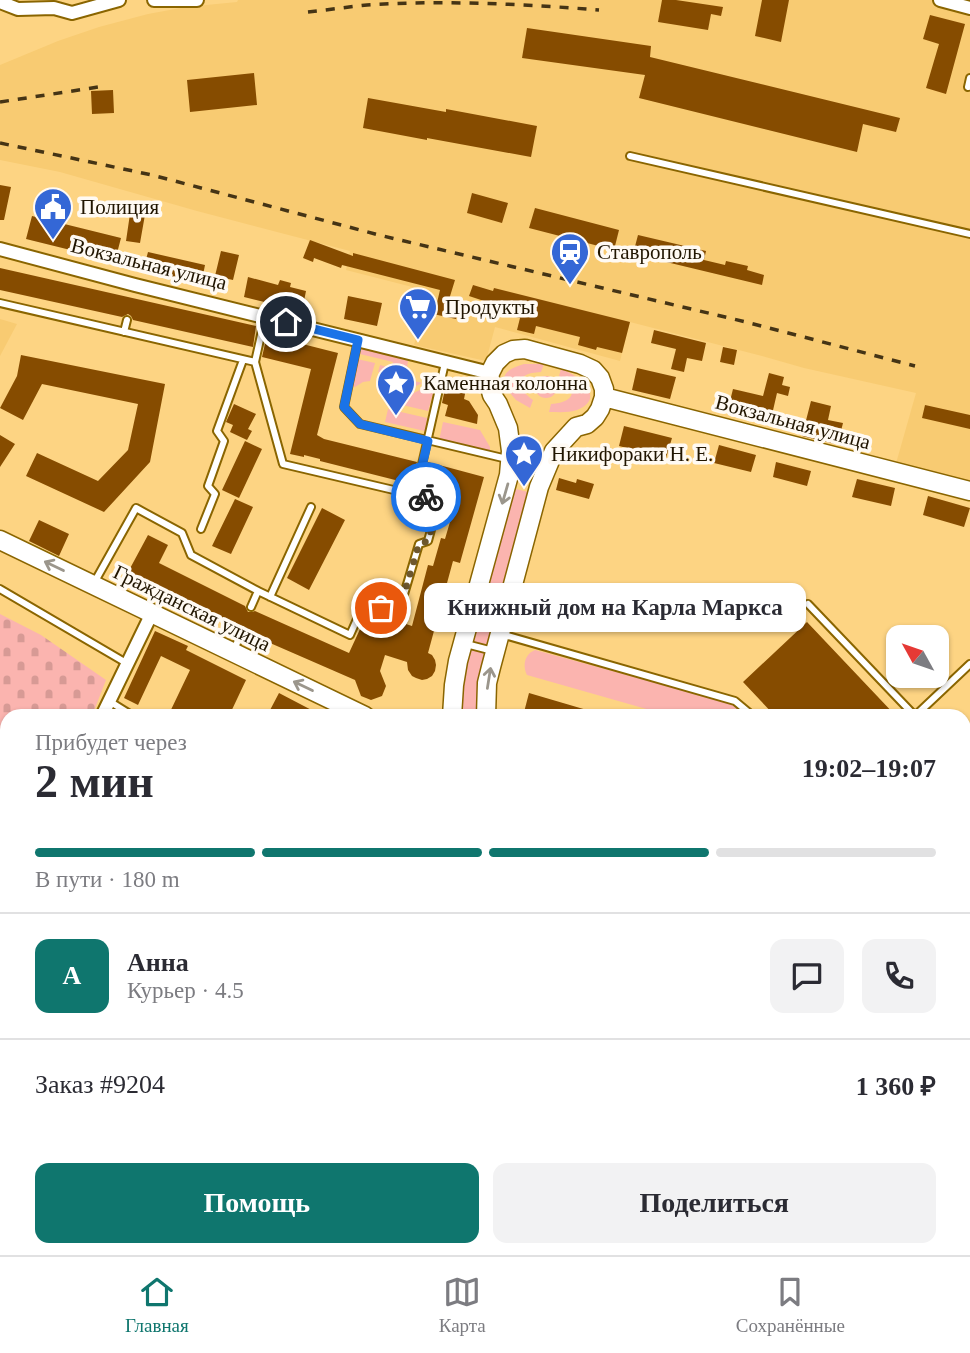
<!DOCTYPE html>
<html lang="ru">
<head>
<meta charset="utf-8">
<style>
  body { margin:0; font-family:Georgia,serif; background:#f2f2f3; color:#2b2b33; height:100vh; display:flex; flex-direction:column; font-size:26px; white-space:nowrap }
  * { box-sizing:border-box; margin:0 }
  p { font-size:23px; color:#7c7c81 }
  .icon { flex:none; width:38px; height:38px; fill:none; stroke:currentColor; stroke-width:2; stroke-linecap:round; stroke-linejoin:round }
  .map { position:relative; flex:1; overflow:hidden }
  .details { position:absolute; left:0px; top:709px; width:971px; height:548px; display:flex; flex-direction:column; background:#fff; border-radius:21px 21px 0 0; box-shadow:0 2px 5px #0004 }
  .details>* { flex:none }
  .needle { width:46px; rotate:310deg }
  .buttons { position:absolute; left:886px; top:625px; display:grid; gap:14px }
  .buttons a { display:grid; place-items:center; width:63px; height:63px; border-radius:14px; background:#fff; box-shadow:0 2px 5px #0004; font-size:35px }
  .pin { position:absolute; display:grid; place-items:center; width:60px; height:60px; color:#fff; margin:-30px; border:4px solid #fff; border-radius:50%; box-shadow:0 2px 7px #0007 }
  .courier { position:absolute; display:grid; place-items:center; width:70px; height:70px; margin:-35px; border:5px solid #1a73e8; border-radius:50%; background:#fff; color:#222; box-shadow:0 2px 9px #0007 }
  .bubble { position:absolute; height:49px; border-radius:14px; background:#fff; box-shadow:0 2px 5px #0004; font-size:23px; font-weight:600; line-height:49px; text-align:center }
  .head em { font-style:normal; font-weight:600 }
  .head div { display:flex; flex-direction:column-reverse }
  .head { display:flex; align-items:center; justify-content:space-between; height:119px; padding:0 35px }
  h1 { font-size:46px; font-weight:600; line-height:52px }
  .bar { display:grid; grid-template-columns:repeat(4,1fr); gap:10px 7px; align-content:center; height:84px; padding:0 35px }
  .bar i { height:9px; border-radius:5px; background:#e1e1e2 }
  .bar .on { background:#0f766e }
  .bar p { grid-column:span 4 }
  .line { display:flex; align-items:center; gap:18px; padding:0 35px; border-top:2px solid #e1e1e2 }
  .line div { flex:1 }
  .round { display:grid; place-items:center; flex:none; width:74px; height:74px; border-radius:14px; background:#f2f2f3 }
  .action { display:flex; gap:14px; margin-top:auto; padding:14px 35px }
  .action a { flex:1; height:80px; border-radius:14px; background:#0f766e; color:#fff; font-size:28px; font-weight:600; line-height:80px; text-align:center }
  .action a+a { background:#f2f2f3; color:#2b2b33 }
  .dock { display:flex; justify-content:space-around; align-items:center; height:98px; border-top:2px solid #e1e1e2; background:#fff; font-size:19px; color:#7c7c81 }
  .dock a { display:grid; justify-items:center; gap:4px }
  .dock .on { color:#0f766e }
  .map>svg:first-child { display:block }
</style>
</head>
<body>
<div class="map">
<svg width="970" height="1255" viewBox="0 0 970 1255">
  <defs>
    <pattern id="cemetery-stones" width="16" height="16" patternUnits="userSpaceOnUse" patternTransform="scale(1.75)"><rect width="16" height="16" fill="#fbb4af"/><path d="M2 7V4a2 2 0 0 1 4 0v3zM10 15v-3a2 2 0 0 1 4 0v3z" fill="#d79a95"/></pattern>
  </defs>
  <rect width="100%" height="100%" fill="#fdd483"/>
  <!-- built -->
  <path fill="#f8cb72" d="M238,0H970V486L895,467L916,393L804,368L762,356L630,322L620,361L495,327L486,361L414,345L428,291L346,270L350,251L197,211L60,172L0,160V65L58,41L99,27L148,14L186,7L237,2Z
    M0,319L17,324L0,356Z
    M178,1250H280L277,1255H185Z"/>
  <!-- green -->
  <path fill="#fbb4af" d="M362,348L408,361L407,368L389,375L378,372L380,365L391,368L393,362L360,354Z
    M357,359L375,363L370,381L363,382L355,387L351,386Z
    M524,364H544L541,372C516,373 513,386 533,400L530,408L516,400L503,385C503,370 512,368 524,364Z
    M561,369C577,374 608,398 577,410C569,413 558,412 549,412L551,404C575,402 579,390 559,376Z
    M406,374L408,375L407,379L422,383L396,396L391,395L388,384Z
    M535 387a11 11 0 1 1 22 0a11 11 0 1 1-22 0Z
    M424,388L434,390L428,411L398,404L399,400Z
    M388,409L427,418L425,431L385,422Z
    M443,422L480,430L490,447V452L439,441Z
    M512,488L532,493L479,716H458L459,685Z
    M535,650L738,705L750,716H671L527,675C522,665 525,654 535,650Z"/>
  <!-- cemetery -->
  <path fill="url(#cemetery-stones)" d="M0,614L41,635L106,680L92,716H7V861L0,873Z"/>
  <!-- building -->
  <path fill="#864c00" d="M662,0H676L723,7L721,16L711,14L708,30L658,22Z
    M762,0H789L781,42L755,36Z
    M930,15L965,24L946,94L926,88L939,44L923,39Z
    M527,28L651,46L650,57L900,118L896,132L863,124L857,152L639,98L645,75L522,58Z
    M254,73L257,105L190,112L187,80Z
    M113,90L114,113L92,114L91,91Z
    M368,98L446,112V109L537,126L531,157L427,138V140L363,128Z
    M0,185L11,187L4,220H0Z
    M472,193L508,203L502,223L467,213Z
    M131,207L146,209L140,243L126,241Z
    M535,208L619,230L614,250L529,228Z
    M32,216L121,238L115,261L26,239Z
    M638,235L706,251L704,260L725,265L726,261L748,266L747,270L764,275L762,285L633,254Z
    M310,240L353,256V253L455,280L447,306L459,309L456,319L424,312L436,307L440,290L342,265L341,268L314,258L313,262L303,258Z
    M221,251L239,255L233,280L215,276Z
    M148,252L205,265L201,285L143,271Z
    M0,268L256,326L253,347L133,320L131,316L128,314L122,317L0,290Z
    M248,277L278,285L280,280L291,283L290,287L306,291L302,311L244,297Z
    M473,285L493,291L494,288L630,322L622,353L597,347L596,350L578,345L580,337L536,326L534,334L517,330L520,318L488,310L490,303L469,296Z
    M348,296L382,303L377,326L344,319Z
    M654,330L706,343L702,361L687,358L684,372L671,369L676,349L651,343Z
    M267,335L338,353L317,435L324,439L417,462L411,484L320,461V459L304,455V457L290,454L311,369L262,357Z
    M723,347L737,350L734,365L720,362Z
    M21,355L165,384L150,462L104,512L26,476L37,453L98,481L128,450L138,404L42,384L23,420L0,408L17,376Z
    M637,368L676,377L670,399L632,390Z
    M769,373L784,377L782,385L790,387L788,396L777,393L771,419L728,409L733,389L763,396Z
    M446,384L466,389L464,399L469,401L478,415L477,424L445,416L448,405L442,403Z
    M811,401L831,406L828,420L843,423L841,431L859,435L856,449L802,436Z
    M234,404L256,414L248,429L252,431L247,440L230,432L233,425L226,422Z
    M925,405L970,415V429L922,418Z
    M624,426L672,438L666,458L619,446Z
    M0,435L15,444L0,467Z
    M245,441L262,449L239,498L222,490Z
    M719,445L756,455L751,472L714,463Z
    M428,462L484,477L460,563L453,561L428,653L432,655L435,660L436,665L435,671L432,676L427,679L422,680L416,678L412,676L408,670L407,662L385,655L380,671L386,686L382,696L371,700L361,696L355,680L247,633L244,627H239L236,629L231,626L127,574L148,535L168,545L159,563L245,606L248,612H252L255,611L349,653L361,627L385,617L412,626L428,565L433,566L441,538L445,539L459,491L424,481Z
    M776,462L811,471L807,486L773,477Z
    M559,478L576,483L577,479L594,484L589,499L556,490Z
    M857,479L895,488L891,506L852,497Z
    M928,496L970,508L964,527L923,515Z
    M235,499L253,507L231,554L212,546Z
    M322,508L345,520L309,590L287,578Z
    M39,520L69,534L59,556L29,541Z
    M807,622L896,716H775L743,682Z
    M155,631L188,646L186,650L246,680L229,716H168L190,670L161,656L138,705L124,698Z
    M279,693L323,716H275L269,712Z
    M529,693L597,713V716H523Z"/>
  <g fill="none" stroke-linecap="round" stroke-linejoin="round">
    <defs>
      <path id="lane" d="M968,87L970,78
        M630,156L970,234
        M0,303L255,362L265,317
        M124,332L127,320
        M358,340L344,407L360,424L507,459
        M255,362L283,464L415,495L445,363
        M201,529L215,494L208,486L224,441L217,431L243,360
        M94,583L136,508L182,533L191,555L258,591
        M0,589L128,664
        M270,597L311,507
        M808,604L915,716
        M251,607L258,591L350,635L358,617L370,612
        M381,608L402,601L419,544L428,541L439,500L415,495
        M501,634L735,701L753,716
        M466,644L493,651
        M234,651L241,632
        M109,701L133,716
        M915,716L970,664
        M964,770L970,776
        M964,942L970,948
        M964,995L970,1001
        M0,1061L7,1066
        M970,1089L966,1093L970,1097
        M964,1176L970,1183
        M794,1250L801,1255
        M823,1250L825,1252L831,1250
        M928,1250L933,1255
        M648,1255L652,1250
        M666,1255L669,1250"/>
      <path id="street" d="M154,0H197
        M940,0L970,8
        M0,2L18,9L54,8L72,13L119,0
        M0,249L135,285L490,373
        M102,716L152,613
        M0,896L7,884
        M81,1255L84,1250"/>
      <path id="secondary" d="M604,397L970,491
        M0,540L365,716
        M452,716L454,685L458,661L509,475L511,451L508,428L498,404L492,395L489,384L490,373L495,363L504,354L513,350L525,349L580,364L593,370L600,378L604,389V397L600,409L595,417L587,424L576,427L554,451L539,487L491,667L487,683L486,716
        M0,1152L7,1157
        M142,1250L150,1255
        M886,1250L892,1255
        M418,1255L419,1250
        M452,1255L453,1250"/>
    </defs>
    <!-- lane casing -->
    <use href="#lane" stroke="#8a6500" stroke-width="10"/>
    <!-- street casing -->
    <use href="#street" stroke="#8a6500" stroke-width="16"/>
    <!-- secondary casing -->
    <use href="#secondary" stroke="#8a6500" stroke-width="21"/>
    <!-- lane -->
    <use href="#lane" stroke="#fff" stroke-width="6"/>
    <!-- street -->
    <use href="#street" stroke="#fff" stroke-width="12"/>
    <!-- secondary -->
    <use href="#secondary" stroke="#fff" stroke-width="18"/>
    <!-- rail -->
    <path stroke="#453415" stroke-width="3.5" stroke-dasharray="9 9" stroke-linecap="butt" d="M308,12C327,10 347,7 367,5C443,0 523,4 599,10
      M0,102L105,86
      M0,143L152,175L379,235L746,322L915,366"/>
  </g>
  <!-- one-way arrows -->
  <defs><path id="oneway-shaft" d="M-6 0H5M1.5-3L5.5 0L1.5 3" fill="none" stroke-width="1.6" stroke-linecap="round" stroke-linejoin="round" transform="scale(1.75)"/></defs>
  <g stroke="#9b968c">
    <use href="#oneway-shaft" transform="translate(505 494) rotate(106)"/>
    <use href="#oneway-shaft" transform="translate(54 566) rotate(-154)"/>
    <use href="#oneway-shaft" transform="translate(489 678) rotate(-81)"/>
    <use href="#oneway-shaft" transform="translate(303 686) rotate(-154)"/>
  </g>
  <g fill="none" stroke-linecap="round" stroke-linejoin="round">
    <!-- done -->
    <path stroke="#6e582e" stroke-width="7" stroke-dasharray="0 12.6" d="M381,608L402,601L419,544L428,541L439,500L426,497"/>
    <!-- route -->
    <path stroke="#1a73e8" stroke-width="9" d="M286,322L358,340L344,407L360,424L428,441L415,495L426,497"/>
  </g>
  <!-- icons -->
  <defs>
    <symbol id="civic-pin" viewBox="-11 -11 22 30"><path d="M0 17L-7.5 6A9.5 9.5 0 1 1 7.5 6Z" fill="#3467d6" stroke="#fffaf3"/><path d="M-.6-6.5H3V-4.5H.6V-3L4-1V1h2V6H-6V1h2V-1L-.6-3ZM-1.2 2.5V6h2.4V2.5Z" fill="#fff"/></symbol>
    <symbol id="station-pin" viewBox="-11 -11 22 30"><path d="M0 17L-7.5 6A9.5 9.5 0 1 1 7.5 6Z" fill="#3467d6" stroke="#fffaf3"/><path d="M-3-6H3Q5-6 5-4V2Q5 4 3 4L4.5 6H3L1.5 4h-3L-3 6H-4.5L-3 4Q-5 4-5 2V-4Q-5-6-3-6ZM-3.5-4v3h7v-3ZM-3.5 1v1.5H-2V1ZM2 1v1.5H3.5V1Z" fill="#fff"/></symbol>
    <symbol id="supermarket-pin" viewBox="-11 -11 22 30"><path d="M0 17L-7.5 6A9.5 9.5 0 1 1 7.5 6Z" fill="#3467d6" stroke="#fffaf3"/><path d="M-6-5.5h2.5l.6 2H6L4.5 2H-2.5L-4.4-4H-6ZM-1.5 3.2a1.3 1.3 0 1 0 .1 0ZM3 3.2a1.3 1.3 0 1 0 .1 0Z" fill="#fff"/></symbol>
    <symbol id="sight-pin" viewBox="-11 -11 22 30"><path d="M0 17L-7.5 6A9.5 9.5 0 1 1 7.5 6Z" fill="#3467d6" stroke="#fffaf3"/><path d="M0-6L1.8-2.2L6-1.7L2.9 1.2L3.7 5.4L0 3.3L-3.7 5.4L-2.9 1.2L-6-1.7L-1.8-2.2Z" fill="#fff"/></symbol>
  </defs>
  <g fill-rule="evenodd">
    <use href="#civic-pin" x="31" y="185" width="44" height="60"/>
    <use href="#station-pin" x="548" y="230" width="44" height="60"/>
    <use href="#supermarket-pin" x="396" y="285" width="44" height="60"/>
    <use href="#sight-pin" x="374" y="361" width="44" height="60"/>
    <use href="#sight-pin" x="502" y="432" width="44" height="60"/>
  </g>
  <g text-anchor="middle" stroke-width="7" stroke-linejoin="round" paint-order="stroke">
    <!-- poi labels -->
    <g font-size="21" fill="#211500" stroke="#fffaf3" text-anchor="start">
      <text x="80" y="214">Полиция</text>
      <text x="597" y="259">Ставрополь</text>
      <text x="445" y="314">Продукты</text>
      <text x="423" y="390">Каменная колонна</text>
      <text x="551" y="461">Никифораки Н. Е.</text>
    </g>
    <!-- street labels -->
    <g font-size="21" fill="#211500" stroke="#fffaf3">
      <text transform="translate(149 264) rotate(14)" y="7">Вокзальная улица</text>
      <text transform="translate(793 422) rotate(15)" y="7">Вокзальная улица</text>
      <text transform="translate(192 608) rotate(26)" y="7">Гражданская улица</text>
    </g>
  </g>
</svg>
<div class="buttons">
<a><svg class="needle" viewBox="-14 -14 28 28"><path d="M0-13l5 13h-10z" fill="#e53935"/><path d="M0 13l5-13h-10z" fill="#7c7c81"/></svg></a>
</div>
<div class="pin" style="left:381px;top:608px;background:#ea580c"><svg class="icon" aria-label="bag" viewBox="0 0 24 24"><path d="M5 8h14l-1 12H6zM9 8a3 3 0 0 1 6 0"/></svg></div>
<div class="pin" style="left:286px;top:322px;background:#1f2937"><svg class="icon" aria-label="home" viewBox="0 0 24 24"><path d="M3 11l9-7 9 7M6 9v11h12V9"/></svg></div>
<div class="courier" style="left:426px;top:497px"><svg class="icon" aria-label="bike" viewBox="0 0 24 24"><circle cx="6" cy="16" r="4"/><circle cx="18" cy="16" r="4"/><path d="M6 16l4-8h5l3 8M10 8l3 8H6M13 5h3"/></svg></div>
<div class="bubble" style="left:424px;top:583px;width:382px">Книжный дом на Карла Маркса</div>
<section class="details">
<div class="head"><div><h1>2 мин</h1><p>Прибудет через</p></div><em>19:02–19:07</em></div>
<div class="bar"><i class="on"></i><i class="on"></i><i class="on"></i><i></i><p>В пути · 180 m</p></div>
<div class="line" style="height:126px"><b class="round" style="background:#0f766e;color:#fff">А</b><div><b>Анна</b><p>Курьер · 4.5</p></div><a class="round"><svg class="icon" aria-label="chat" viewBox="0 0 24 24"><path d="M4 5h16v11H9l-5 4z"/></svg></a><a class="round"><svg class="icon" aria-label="phone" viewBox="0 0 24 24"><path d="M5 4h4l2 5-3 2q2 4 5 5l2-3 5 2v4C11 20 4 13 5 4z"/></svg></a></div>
<div class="line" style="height:91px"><div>Заказ #9204</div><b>1 360 ₽</b></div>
<div class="action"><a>Помощь</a><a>Поделиться</a></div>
</section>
</div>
<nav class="dock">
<a class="on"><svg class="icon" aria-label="home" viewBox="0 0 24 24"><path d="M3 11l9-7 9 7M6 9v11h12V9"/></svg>Главная</a>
<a><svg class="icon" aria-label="map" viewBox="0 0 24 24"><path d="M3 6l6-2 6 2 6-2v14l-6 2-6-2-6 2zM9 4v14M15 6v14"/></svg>Карта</a>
<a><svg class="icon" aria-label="saved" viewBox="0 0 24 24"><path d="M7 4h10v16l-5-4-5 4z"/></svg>Сохранённые</a>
</nav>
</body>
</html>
